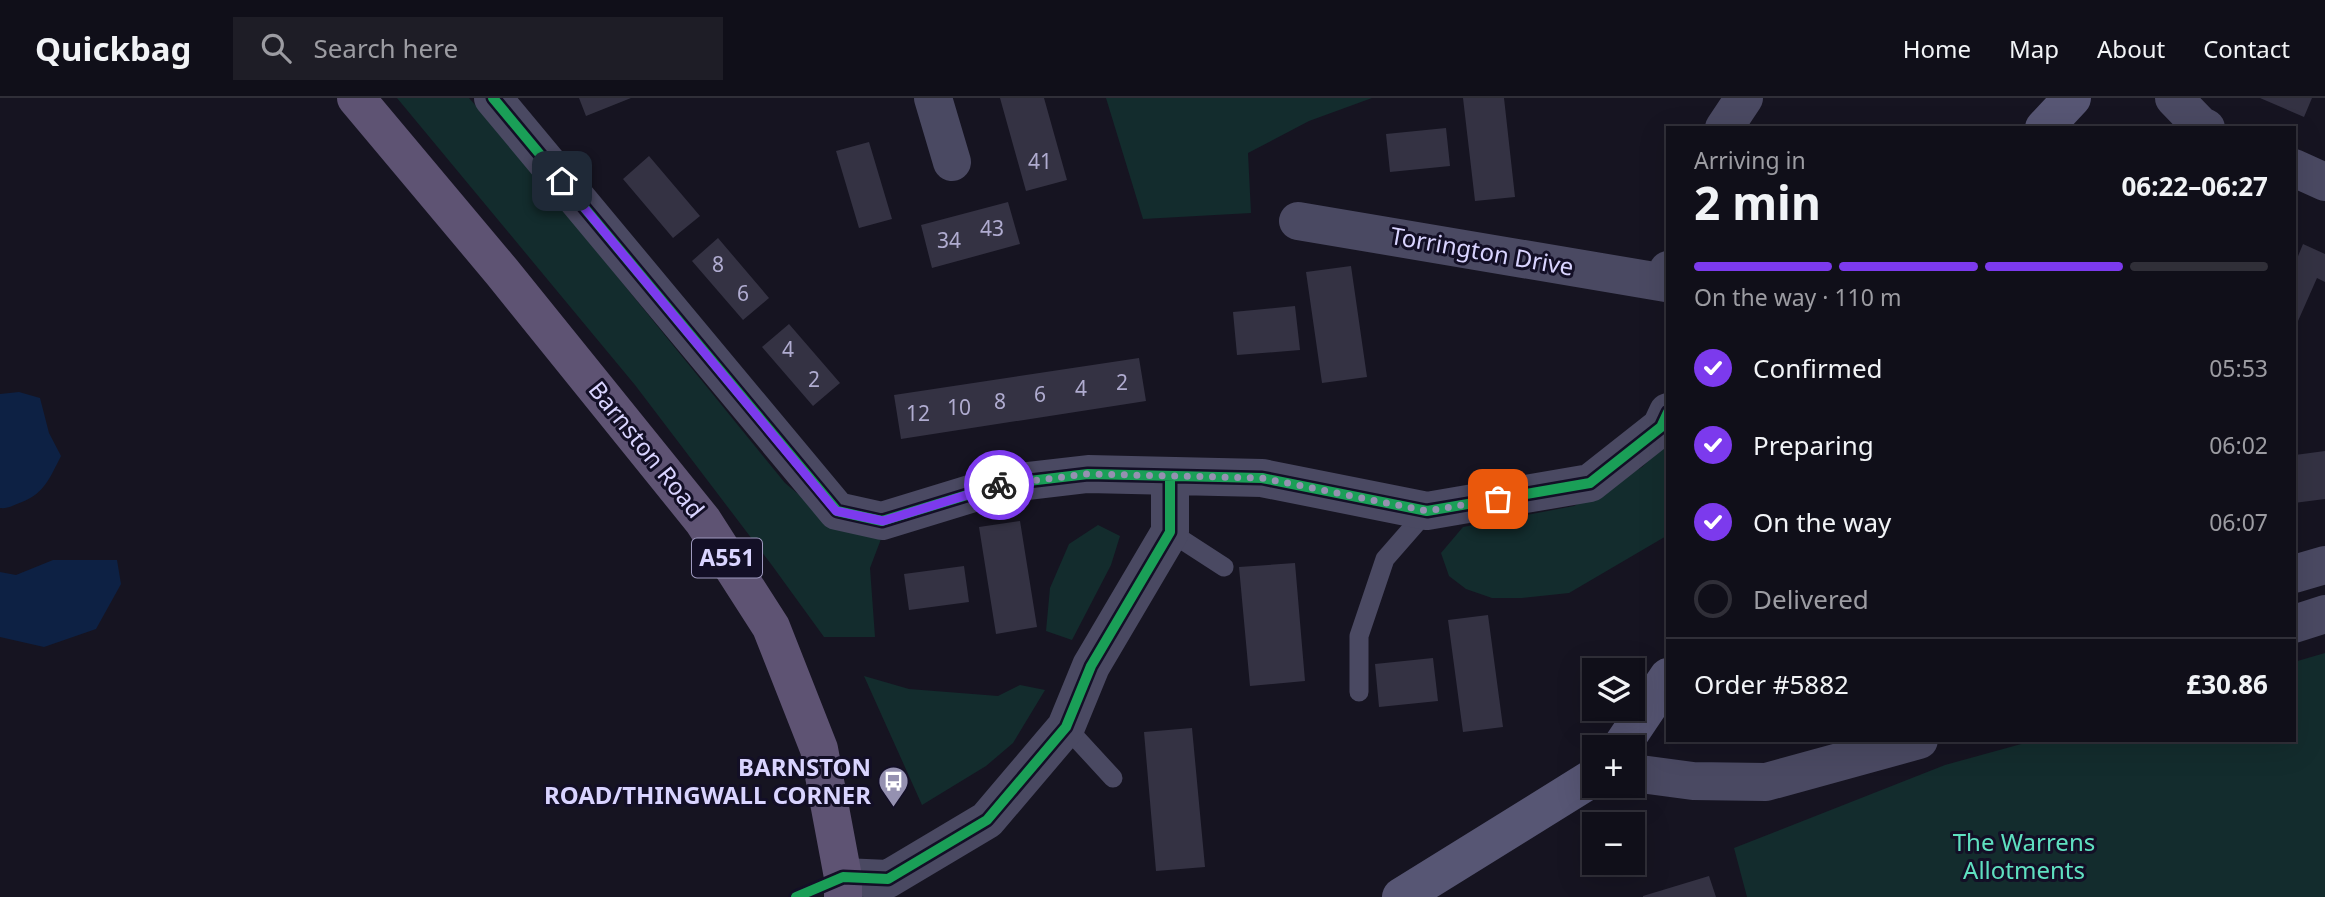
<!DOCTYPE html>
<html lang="en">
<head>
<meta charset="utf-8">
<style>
  body { margin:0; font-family:"Noto Sans",sans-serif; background:#1e1d26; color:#f1f3f6; height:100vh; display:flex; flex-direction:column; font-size:26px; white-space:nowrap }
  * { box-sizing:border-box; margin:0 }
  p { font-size:23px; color:#9c9ca2 }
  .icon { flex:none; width:38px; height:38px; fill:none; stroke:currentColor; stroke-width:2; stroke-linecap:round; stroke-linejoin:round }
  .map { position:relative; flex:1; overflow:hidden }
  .details { position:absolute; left:1666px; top:28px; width:630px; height:616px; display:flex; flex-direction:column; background:#100f19; border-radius:0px; box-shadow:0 7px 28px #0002,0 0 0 2px #302f38 }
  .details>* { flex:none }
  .buttons { position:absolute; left:1582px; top:560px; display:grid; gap:14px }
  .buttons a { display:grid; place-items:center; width:63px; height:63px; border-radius:0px; background:#100f19; box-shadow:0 7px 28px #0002,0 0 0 2px #302f38; font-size:35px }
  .pin { position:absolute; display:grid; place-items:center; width:60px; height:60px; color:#fff; margin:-30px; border-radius:14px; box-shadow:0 4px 10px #0006 }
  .courier { position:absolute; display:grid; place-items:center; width:70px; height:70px; margin:-35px; border:5px solid #7c3aed; border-radius:50%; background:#fff; color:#222; box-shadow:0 2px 9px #0007 }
  .summary em { font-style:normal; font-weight:700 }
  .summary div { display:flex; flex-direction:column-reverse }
  .summary { display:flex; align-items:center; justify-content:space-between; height:119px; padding:0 28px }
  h1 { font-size:46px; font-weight:700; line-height:52px }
  .bar { display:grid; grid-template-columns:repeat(4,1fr); gap:10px 7px; align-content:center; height:84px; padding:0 28px }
  .bar i { height:9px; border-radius:5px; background:#302f38 }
  .bar .on { background:#7c3aed }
  .bar p { grid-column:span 4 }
  .line { display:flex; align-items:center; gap:18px; padding:0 28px; border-top:2px solid #302f38 }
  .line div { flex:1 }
  ol { padding:0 28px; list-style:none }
  li { display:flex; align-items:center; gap:21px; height:77px }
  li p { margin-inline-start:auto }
  li .icon { padding:7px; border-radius:50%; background:#7c3aed; color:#fff; stroke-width:4 }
  li:last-child { color:#9c9ca2 }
  li i { width:38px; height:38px; border:4px solid #302f38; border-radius:50% }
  header { display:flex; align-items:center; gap:42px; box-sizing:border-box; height:98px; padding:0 35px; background:#100f19; border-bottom:2px solid #302f38 }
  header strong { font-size:33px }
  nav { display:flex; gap:38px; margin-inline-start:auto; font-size:24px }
  .search { width:490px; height:63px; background:#1e1d26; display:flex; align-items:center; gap:18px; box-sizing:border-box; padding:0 24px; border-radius:0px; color:#9c9ca2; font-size:26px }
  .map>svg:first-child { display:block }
</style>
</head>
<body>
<header>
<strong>Quickbag</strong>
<div class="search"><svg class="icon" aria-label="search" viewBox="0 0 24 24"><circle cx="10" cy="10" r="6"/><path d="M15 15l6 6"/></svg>Search here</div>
<nav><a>Home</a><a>Map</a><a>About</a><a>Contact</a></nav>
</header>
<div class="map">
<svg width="2325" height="799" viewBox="0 0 2325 799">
  <rect width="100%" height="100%" fill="#161421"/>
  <!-- green -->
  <path fill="#132c2d" d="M397,0H469L512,49L785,385L828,421L881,441L870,470L875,539H824L771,466L635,287Z
    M1106,0H1372L1309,23L1248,55L1251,115L1143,121Z
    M1668,344V437L1569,495L1522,500H1492L1466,491L1449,478L1441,455L1463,429L1574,408L1642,369Z
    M1098,427L1120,438L1111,467L1072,542L1046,533L1050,490L1069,446Z
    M2325,555V799H1747L1734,750L1945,667L2036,642H2294V564Z
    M864,578L909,591L998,598L1020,587L1045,592L1013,645L986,668L922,707Z"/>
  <!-- water -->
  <path fill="#0d2144" d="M19,294L40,300L49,335L61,358C50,379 45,395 22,404C14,407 8,411 0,410V296Z
    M53,462H117L121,486L96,531L44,549L0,539V474L16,477Z"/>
  <!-- building -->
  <path fill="#343243" d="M579,0H631L586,18Z
    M1000,0H1044L1067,82L1026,93Z
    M1463,0H1504L1515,99L1475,103Z
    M2260,0H2312L2304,19Z
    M1446,30L1450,68L1390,74L1386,36Z
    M869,44L892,121L859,130L836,53Z
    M649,58L700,118L673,140L623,81Z
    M1008,104L1020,146L932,170L921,127Z
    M718,140L769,200L743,222L692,163Z
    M2303,146L2325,156V184L2317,180L2298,223L2294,222V168Z
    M1351,168L1367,279L1322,285L1306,174Z
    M1295,208L1300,252L1237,257L1233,214Z
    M789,226L840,285L813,308L762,249Z
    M1139,260L1146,303L901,341L894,297Z
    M2325,353V401L2294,405V376L2298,375L2295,357Z
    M1020,423L1037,529L996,536L979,429Z
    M1295,465L1305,583L1250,588L1239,469Z
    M964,468L969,504L909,512L904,476Z
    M1488,517L1503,629L1463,634L1448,522Z
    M1433,560L1438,603L1379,609L1375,566Z
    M1192,630L1205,769L1156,773L1144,634Z
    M1709,778L1716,799H1643V798Z"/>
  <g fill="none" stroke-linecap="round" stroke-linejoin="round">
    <!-- service -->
    <path stroke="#4a4962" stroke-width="19" d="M1170,434L1224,469
      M1359,594V538L1385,461L1427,413
      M1066,629L1113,680"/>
    <!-- minor -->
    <path stroke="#4a4962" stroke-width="38" d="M493,0L837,413L882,423L1003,386L1088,376L1262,380L1427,413L1590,385L1661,329L1668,314
      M933,0L952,64
      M2174,0L2200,27L2206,30
      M1724,30L1744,0
      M2294,70L2325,84
      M1298,123L1666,185L1668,172
      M2294,476L2325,467
      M843,779L888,781L987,722L1066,629L1091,568L1170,434V378"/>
    <!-- tertiary -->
    <path stroke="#4a4962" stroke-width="38" d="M2294,526L2325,516
      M1633,675L1693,683L1766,684L1919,642"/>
    <!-- secondary -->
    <path stroke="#575674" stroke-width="38" d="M2044,30L2072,0
      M1621,649L1668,579
      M1401,799L1594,679"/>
    <!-- primary -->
    <path stroke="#5e5373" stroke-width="38" d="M356,0L502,174L703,423L771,529L819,651L843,779V799"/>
    <defs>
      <path id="cycleway" d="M493,0L837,413L882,423L1003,386L1088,376L1262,380L1427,413L1590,385L1661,329L1668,314
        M796,799L843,779L888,781L987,722L1066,629L1091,568L1170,434V378"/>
    </defs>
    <!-- cycleway casing -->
    <use href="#cycleway" stroke="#130f26" stroke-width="15"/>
    <!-- cycleway -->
    <use href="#cycleway" stroke="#1a9f57" stroke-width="10"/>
  </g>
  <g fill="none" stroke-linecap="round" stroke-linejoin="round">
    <!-- done -->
    <path stroke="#9591b1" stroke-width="7" stroke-dasharray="0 12.6" d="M999,387L1087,376L1262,380L1427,413L1498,401"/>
    <!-- route -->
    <path stroke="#7c3aed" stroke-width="9" d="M562,83L836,413L883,423L999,387"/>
  </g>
  <!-- icons -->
  <defs>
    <symbol id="bus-pin" viewBox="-11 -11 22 30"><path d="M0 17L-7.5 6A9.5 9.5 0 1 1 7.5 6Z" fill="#9591b1" stroke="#130f26"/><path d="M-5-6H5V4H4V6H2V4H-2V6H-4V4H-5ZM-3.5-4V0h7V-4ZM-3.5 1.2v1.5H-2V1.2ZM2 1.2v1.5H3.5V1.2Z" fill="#fff"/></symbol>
  </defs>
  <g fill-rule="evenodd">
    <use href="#bus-pin" x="876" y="666" width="35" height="47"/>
  </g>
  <g text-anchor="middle" stroke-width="6" stroke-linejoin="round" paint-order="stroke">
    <!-- number labels -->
    <g font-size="21" fill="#b0acd0">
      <text x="1040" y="71">41</text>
      <text x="992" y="138">43</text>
      <text x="949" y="150">34</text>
      <text x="718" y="174">8</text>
      <text x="743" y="203">6</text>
      <text x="788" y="259">4</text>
      <text x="814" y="289">2</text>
      <text x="1122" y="292">2</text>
      <text x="1081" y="298">4</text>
      <text x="1040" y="304">6</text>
      <text x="1000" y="311">8</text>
      <text x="959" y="317">10</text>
      <text x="918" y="323">12</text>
    </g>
    <!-- shield labels -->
    <rect fill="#130f26" stroke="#9e99be" stroke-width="2" x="692" y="440.5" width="70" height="39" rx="5"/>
    <g font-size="23" font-weight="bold" fill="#d9d4ff">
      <text x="727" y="468">A551</text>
    </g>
    <!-- street labels -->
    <g font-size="24" fill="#d9d4ff" stroke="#130f26">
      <text transform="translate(1482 154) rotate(10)" y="8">Torrington Drive</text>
      <text transform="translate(646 352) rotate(51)" y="8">Barnston Road</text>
    </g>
    <!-- poi labels -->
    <g font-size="24" font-weight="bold" fill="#d9d4ff" stroke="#130f26" text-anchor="end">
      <text x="871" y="678">BARNSTON<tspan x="871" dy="28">ROAD/THINGWALL CORNER</tspan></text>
    </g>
    <!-- park labels -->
    <g font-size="24" fill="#5fe0c0" stroke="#130f26">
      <text x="2024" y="753">The Warrens<tspan x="2024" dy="28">Allotments</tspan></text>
    </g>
  </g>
</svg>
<div class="buttons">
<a><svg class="icon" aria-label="layers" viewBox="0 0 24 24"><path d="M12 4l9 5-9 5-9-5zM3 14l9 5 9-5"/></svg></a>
<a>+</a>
<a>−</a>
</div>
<div class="pin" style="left:1498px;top:401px;background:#ea580c"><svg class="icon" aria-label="bag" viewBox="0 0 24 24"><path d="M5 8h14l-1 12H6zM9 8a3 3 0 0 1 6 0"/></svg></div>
<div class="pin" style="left:562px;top:83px;background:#1f2937"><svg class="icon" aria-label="home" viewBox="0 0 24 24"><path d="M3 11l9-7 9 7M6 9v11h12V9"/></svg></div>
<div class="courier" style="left:999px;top:387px"><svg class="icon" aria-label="bike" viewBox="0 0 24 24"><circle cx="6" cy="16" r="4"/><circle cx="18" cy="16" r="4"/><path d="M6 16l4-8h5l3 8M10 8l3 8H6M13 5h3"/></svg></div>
<section class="details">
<div class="summary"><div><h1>2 min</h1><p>Arriving in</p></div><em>06:22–06:27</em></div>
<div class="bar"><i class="on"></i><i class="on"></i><i class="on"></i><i></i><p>On the way · 110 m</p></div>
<ol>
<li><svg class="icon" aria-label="check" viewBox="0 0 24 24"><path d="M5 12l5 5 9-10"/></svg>Confirmed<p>05:53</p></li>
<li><svg class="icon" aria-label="check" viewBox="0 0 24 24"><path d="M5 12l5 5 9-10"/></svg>Preparing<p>06:02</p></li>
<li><svg class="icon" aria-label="check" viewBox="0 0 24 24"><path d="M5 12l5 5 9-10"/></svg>On the way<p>06:07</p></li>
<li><i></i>Delivered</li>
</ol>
<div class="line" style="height:91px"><div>Order #5882</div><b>£30.86</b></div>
</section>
</div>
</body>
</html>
